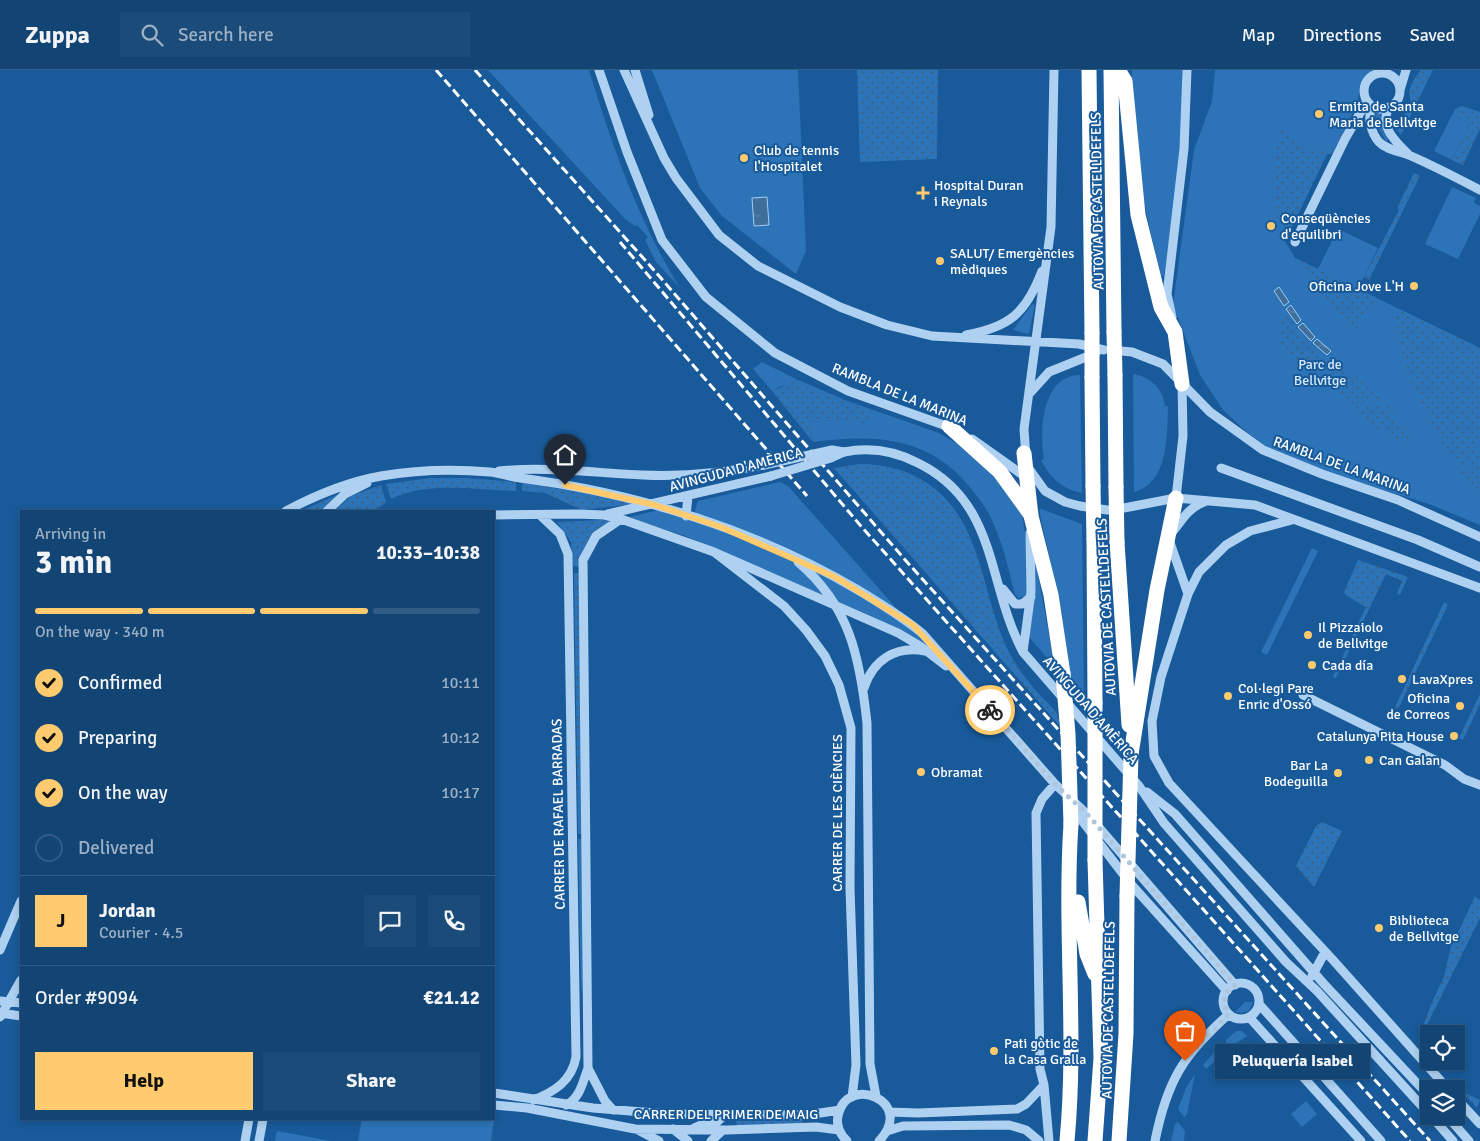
<!DOCTYPE html>
<html lang="en">
<head>
<meta charset="utf-8">
<style>
  body { margin:0; font-family:Signika,sans-serif; background:#1b4b79; color:#f1f3f6; height:100vh; display:flex; flex-direction:column; font-size:19px; white-space:nowrap }
  * { box-sizing:border-box; margin:0 }
  p { font-size:16px; color:#9cb0c5 }
  .icon { flex:none; width:28px; height:28px; fill:none; stroke:currentColor; stroke-width:2; stroke-linecap:round; stroke-linejoin:round }
  .map { position:relative; flex:1; overflow:hidden }
  .panel { position:absolute; left:20px; top:440px; width:475px; height:610px; display:flex; flex-direction:column; background:#124474; border-radius:0px; box-shadow:0 2px 8px #0003,0 0 0 1px #315c86 }
  .panel>* { flex:none }
  .fabs { position:absolute; left:1420px; top:955px; display:grid; gap:10px }
  .fabs a { display:grid; place-items:center; width:45px; height:45px; border-radius:0px; background:#124474; box-shadow:0 2px 8px #0003,0 0 0 1px #315c86; font-size:25px }
  .pin { position:absolute; display:grid; place-items:center; width:42px; height:42px; color:#fff; margin:-51px -21px; border-radius:50% 50% 50% 0; rotate:-45deg; box-shadow:0 0 5px #0007 }
  .pin .icon { rotate:45deg }
  .courier { position:absolute; display:grid; place-items:center; width:50px; height:50px; margin:-25px; border:4px solid #ffcb6e; border-radius:50%; background:#fff; color:#222; box-shadow:0 1px 6px #0007 }
  .bubble { position:absolute; height:35px; border-radius:0px; background:#124474; box-shadow:0 2px 8px #0003,0 0 0 1px #315c86; font-size:16px; font-weight:700; line-height:35px; text-align:center }
  .summary em { font-style:normal; font-weight:700 }
  .summary div { display:flex; flex-direction:column-reverse }
  .summary { display:flex; align-items:center; justify-content:space-between; height:85px; padding:0 15px }
  h1 { font-size:32px; font-weight:700; line-height:38px }
  .bar { display:grid; grid-template-columns:repeat(4,1fr); gap:8px 5px; align-content:center; height:60px; padding:0 15px }
  .bar i { height:6px; border-radius:4px; background:#315c86 }
  .bar .selected { background:#ffcb6e }
  .bar p { grid-column:span 4 }
  .line { display:flex; align-items:center; gap:12px; padding:0 15px; border-top:1px solid #315c86 }
  .line div { flex:1 }
  .round { display:grid; place-items:center; flex:none; width:52px; height:52px; border-radius:0px; background:#1b4b79 }
  ol { padding:0 15px; list-style:none }
  li { display:flex; align-items:center; gap:15px; height:55px }
  li p { margin-inline-start:auto }
  li .icon { padding:5px; border-radius:50%; background:#ffcb6e; color:#111; stroke-width:4 }
  li:last-child { color:#9cb0c5 }
  li i { width:28px; height:28px; border:2px solid #315c86; border-radius:50% }
  .cta { display:flex; gap:10px; margin-top:auto; padding:10px 15px }
  .cta a { flex:1; height:58px; border-radius:0px; background:#ffcb6e; color:#111; font-size:20px; font-weight:700; line-height:58px; text-align:center }
  .cta a+a { background:#1b4b79; color:#f1f3f6 }
  header { display:flex; align-items:center; gap:30px; box-sizing:border-box; height:70px; padding:0 25px; background:#124474; border-bottom:1px solid #315c86 }
  header strong { font-size:24px }
  nav { display:flex; gap:28px; margin-inline-start:auto; font-size:18px }
  .search { width:350px; height:45px; background:#1b4b79; display:flex; align-items:center; gap:12px; box-sizing:border-box; padding:0 18px; border-radius:0px; color:#9cb0c5; font-size:19px }
  .map>svg:first-child { display:block }
</style>
</head>
<body>
<header>
<strong>Zuppa</strong>
<div class="search"><svg class="icon" aria-label="search" viewBox="0 0 24 24"><circle cx="10" cy="10" r="6"/><path d="M15 15l6 6"/></svg>Search here</div>
<nav><a>Map</a><a>Directions</a><a>Saved</a></nav>
</header>
<div class="map">
<svg width="1480" height="1071" viewBox="0 0 1480 1071">
  <defs>
    <pattern id="garden-dots" width="8" height="8" patternUnits="userSpaceOnUse" patternTransform="scale(1.25)"><rect width="8" height="8" fill="#2c74b7"/><path d="M2 2h.1M6 6h.1" fill="none" stroke="#3e5e7c" stroke-width="1.8" stroke-linecap="round"/></pattern>
    <pattern id="water-ripples" width="26" height="14" patternUnits="userSpaceOnUse" patternTransform="scale(1.25)"><rect width="26" height="14" fill="#406e9b"/><path d="M2 4q2-2 4 0t4 0M15 11q2-2 4 0t4 0" fill="none" stroke="#5d84aa"/></pattern>
  </defs>
  <rect width="100%" height="100%" fill="#185a9a"/>
  <!-- green -->
  <path fill="#2c74b7" d="M488,0H589C612,76 638,150 680,218L656,192L645,170L648,167L637,155L635,156L625,149Z
    M652,0H798L806,181L796,204L722,146L700,118Z
    M1132,0H1182V86L1176,134L1164,206H1161C1144,139 1130,70 1132,0Z
    M1215,0H1372L1361,15L1356,37L1332,84H1327L1285,171L1295,188L1318,199L1338,159L1378,178L1358,219L1480,278V455L1429,434L1325,402L1277,385L1248,363L1223,340L1200,305L1173,235L1194,80L1212,31Z
    M1452,45L1470,53L1452,90L1434,81Z
    M1452,117L1476,128L1474,133L1480,136V144L1458,189L1425,174Z
    M1032,234L1035,235L1029,264L1013,260Z
    M762,292L796,309L845,330L939,363L961,376L987,396L1022,443L1027,476L1028,523L1026,526L1019,528L1015,525C1009,502 1004,477 994,455C989,442 981,431 972,420C930,366 876,364 813,372L809,352L849,349L864,353L872,341L830,327L799,313L781,316L772,321L753,299Z
    M1133,304C1150,307 1163,318 1165,336H1168C1167,365 1169,413 1134,422Z
    M1080,305L1082,423C1062,419 1050,408 1041,390L1044,389C1039,361 1042,305 1080,305Z
    M780,412L788,416L898,540L696,444L695,440L698,431Z
    M1041,439L1082,454L1084,628L1071,613L1058,526L1039,440Z
    M659,440L720,460L785,487L798,496L825,527L683,465L625,448Z
    M1032,472L1055,597L1029,567L1034,531Z
    M1312,478L1318,481L1267,585L1261,582Z
    M811,498L899,548L932,578L930,580L839,533Z
    M1245,932H1253L1249,941L1242,943L1235,942Z
    M1236,961H1242L1247,966L1231,977L1225,971Z
    M1219,977L1224,983L1206,999L1203,995Z
    M1195,1004L1187,1044L1184,1047L1178,1039L1186,1018Z
    M1306,1031L1317,1044L1302,1057L1291,1044Z
    M362,1049H477L494,1051L491,1071H358Z
    M1178,1052L1185,1061L1184,1071H1171L1175,1054Z
    M277,1061L331,1071H275Z"/>
  <!-- garden -->
  <path fill="url(#garden-dots)" d="M857,0H938L937,89L860,92Z
    M1421,0H1433L1401,65L1397,60L1411,31C1406,18 1414,9 1421,0Z
    M1462,36L1480,42V59L1463,95L1452,90L1470,53L1452,45L1456,38Z
    M1378,42L1383,43L1388,68L1387,73L1377,56L1375,46Z
    M1284,54C1300,78 1306,83 1335,78L1332,84H1327L1285,171C1272,121 1266,105 1284,54Z
    M1414,103L1420,106L1369,210L1364,207L1399,140L1397,138Z
    M1295,188L1377,228L1356,260L1324,230Z
    M1393,236L1480,278V371L1463,407C1439,368 1416,330 1403,286C1398,270 1396,252 1393,236Z
    M1285,241L1308,271L1327,288L1310,305L1280,280L1279,263Z
    M1331,292L1356,306L1381,330L1353,333C1341,324 1322,308 1331,292Z
    M793,312L805,314L830,327L873,341L864,353L849,349L809,352L813,372L772,321Z
    M1386,334L1412,369L1409,375L1378,359L1352,341L1354,337Z
    M1480,376V428L1465,408Z
    M859,394C885,394 909,400 930,415C985,455 981,529 1010,584C1018,599 1029,613 1040,625C1045,631 1057,640 1059,648C1060,650 1059,653 1059,655L834,398Z
    M430,408H467L516,412V421C476,420 428,411 391,429L386,414Z
    M522,413L592,424L633,434L582,440L545,423L522,421Z
    M381,415L386,432L375,441H334L351,426Z
    M341,423L324,441H301Z
    M602,450L611,452C593,463 581,474 579,497L573,496L571,472L557,452Z
    M1358,490L1408,507L1400,525L1397,523L1402,511L1386,504L1336,608L1333,607L1366,537L1347,526L1344,522Z
    M574,503H579L583,764H578Z
    M1444,532L1448,535L1398,639L1395,637Z
    M1480,624V634L1463,670L1459,668Z
    M1322,752L1342,761L1314,817L1296,796L1316,756Z
    M578,769H583L585,891L581,923Z
    M1475,826L1480,830V848L1424,961L1426,966L1421,962L1432,932L1444,907L1453,867H1456Z
    M1461,1021L1480,1030L1477,1038Z
    M803,1050V1055L737,1056L736,1051Z"/>
  <!-- water -->
  <path fill="url(#water-ripples)" stroke="#a0cdf4" d="M767,127L769,155L754,156L752,128Z
    M1279,217L1289,232L1284,236L1274,221Z
    M1291,235L1301,250L1297,254L1286,239Z
    M1303,253L1315,267L1311,271L1298,257Z
    M1317,269L1331,281L1327,285L1313,273Z"/>
  <g fill="none" stroke-linecap="round" stroke-linejoin="round">
    <!-- minor -->
    <path stroke="#aed1f1" stroke-width="9" d="M599,0L627,82L662,170L706,227L775,283L848,321L952,358
      M624,0L664,88L676,108L719,165L758,196L840,237L887,255L932,266L1079,274L1104,280
      M635,0L649,45
      M1364 21a18 18 0 1 1 36 0a18 18 0 1 1-36 0Z
      M1400,20L1406,0
      M1372,36C1367,47 1371,63 1379,72C1388,81 1400,81 1411,86C1434,96 1457,108 1480,120
      M1389,37C1379,57 1395,71 1408,84
      M1295,172L1345,69L1367,31
      M1172,247L1167,224L1184,79L1187,0
      M966,265C1010,257 1026,243 1042,201
      M1110,280L1132,282L1163,294L1210,342L1263,380L1322,404L1398,430L1480,467
      M1030,323L1049,302L1096,283
      M972,369L1027,408
      M844,382C869,377 895,381 918,393C999,433 986,513 1023,582L1139,716L1164,753L1286,892L1317,921L1429,1044
      M1026,388L1024,359L1051,157L1054,0
      M1221,398L1418,470L1480,497
      M1030,400L1045,421L1065,432L1080,436L1107,440L1124,438L1176,428L1255,435L1480,518
      M499,401C546,396 595,403 643,405C684,407 724,403 764,395
      M1176,428L1183,366L1182,314
      M286,441C316,425 347,412 381,406C416,400 455,399 490,402C500,403 510,407 520,408C637,423 756,460 858,520C881,534 903,547 923,564L1055,714L1089,746L1235,915
      M327,441L345,424L367,413
      M608,444L771,406
      M494,445L577,444L604,445L621,449L714,482L898,563L920,576L946,596
      M686,446L688,426
      M1292,450L1250,461L1226,475L1199,502L1188,524L1161,607L1152,651L1154,686L1169,713L1333,890L1448,1019
      M714,482L784,536L806,560L825,586L839,615L851,658L850,818L856,995L852,1027
      M798,492C850,536 860,588 867,653L870,994L876,1026
      M1003,519L1015,534H1022L1031,527
      M1188,524L1168,467C1183,451 1184,440 1206,431
      M1023,582L1031,522L1030,463
      M864,618C873,590 896,575 925,581
      M1303,625L1445,695L1464,709L1480,715
      M1147,722L1175,744L1324,914L1429,1026
      M1079,739L1083,752L1130,813L1227,921
      M0,880L21,831
      M1312,906L1325,882
      M1223 931a18 18 0 1 1 36 0a18 18 0 1 1-36 0Z
      M0,931L21,933
      M1259,934L1381,1071
      M0,943L21,946
      M0,947L21,910
      M1249,947L1361,1071
      M494,1023L593,1038L667,1044L807,1045L840,1040
      M1456,1028L1480,1054
      M533,1030C554,1022 572,1011 576,987L568,484L560,464L541,446
      M494,1035L527,1038L635,1059L727,1060L816,1057L839,1060
      M566,1035C580,1029 583,1011 588,998
      M613,1040L605,1031L588,998L583,490L596,466L621,449
      M889,1042L918,1043L1017,1039L1026,1034L1044,1015
      M1431,1046L1453,1071
      M1447,1046L1469,1071
      M694,1058L703,1054L716,1053L727,1043
      M673,1059L688,1071
      M638,1060L659,1071
      M887,1061L903,1056L1009,1055L1026,1060L1039,1071
      M245,1071L249,1049
      M259,1071L263,1049
      M711,1071L723,1060
      M847,1071C840,1065 836,1055 838,1046C846,1003 917,1031 879,1071
      M1049,1071L1044,1015L1040,999L1036,743L1042,729L1055,714
      M1155,1071C1167,1011 1183,985 1229,944"/>
    <!-- highway -->
    <path stroke="#fff" stroke-width="15" d="M1089,0L1092,263
      M1111,0L1114,262
      M1118,0L1125,11L1138,145L1161,237L1175,262L1182,314
      M1115,305L1116,417
      M1092,307L1093,416
      M949,356L1000,402L1031,445
      M1024,383L1031,446L1051,525L1063,604
      M1094,469L1095,633
      M1117,472L1129,655
      M1131,684L1157,520L1176,428
      M1095,790L1101,988L1095,1071
      M1078,832L1087,884L1095,904
      M1067,1071C1077,965 1064,859 1071,754
      M1119,1071L1126,964L1127,826"/>
    <!-- rail -->
    <path stroke="#fff" stroke-width="3" stroke-dasharray="9 4" stroke-linecap="butt" d="M436,0L807,426
      M475,0L653,199L907,492L1430,1071
      M620,172L860,455L1410,1071"/>
    <!-- minor-bridge -->
    <path stroke="#aed1f1" stroke-width="9" d="M764,395L832,380L844,382
      M771,406L831,388L844,382"/>
    <!-- highway-bridge -->
    <path stroke="#fff" stroke-width="15" d="M1114,262L1115,305
      M1092,263V307
      M1093,416L1094,469
      M1116,417L1117,472
      M1063,604L1068,664L1071,754
      M1095,633V790
      M1127,826L1131,684"/>
  </g>
  <g fill="none" stroke-linecap="round" stroke-linejoin="round">
    <!-- done -->
    <path stroke="#aec5dc" stroke-width="5" stroke-dasharray="0 9" d="M990,640L1055,714L1089,746L1235,915C1223,921 1221,934 1229,944L1185,991"/>
    <!-- route -->
    <path stroke="#ffcb6e" stroke-width="6" d="M565,415L655,435L721,457L835,507L913,555L990,640"/>
  </g>
  <!-- markers -->
  <g fill="#ffcb6e" stroke="#185a9a" stroke-width="2">
    <circle cx="1319" cy="44" r="5"/>
    <circle cx="744" cy="88" r="5"/>
    <path d="M920.5 115.5h5v5h5v5h-5v5h-5v-5h-5v-5h5z"/>
    <circle cx="1271" cy="156" r="5"/>
    <circle cx="940" cy="191" r="5"/>
    <circle cx="1414" cy="216" r="5"/>
    <circle cx="1308" cy="565" r="5"/>
    <circle cx="1312" cy="595" r="5"/>
    <circle cx="1402" cy="609" r="5"/>
    <circle cx="1228" cy="626" r="5"/>
    <circle cx="1460" cy="636" r="5"/>
    <circle cx="1454" cy="666" r="5"/>
    <circle cx="1369" cy="690" r="5"/>
    <circle cx="921" cy="702" r="5"/>
    <circle cx="1338" cy="703" r="5"/>
    <circle cx="1379" cy="858" r="5"/>
    <circle cx="994" cy="981" r="5"/>
  </g>
  <g text-anchor="middle" stroke-width="4" stroke-linejoin="round" paint-order="stroke">
    <!-- poi labels -->
    <g font-size="14" fill="#fff" stroke="#185a9a" text-anchor="start">
      <text x="1329" y="41">Ermita de Santa<tspan x="1329" dy="16">Maria de Bellvitge</tspan></text>
      <text x="754" y="85">Club de tennis<tspan x="754" dy="16">l'Hospitalet</tspan></text>
      <text x="934" y="120">Hospital Duran<tspan x="934" dy="16">i Reynals</tspan></text>
      <text x="1281" y="153">Conseqüències<tspan x="1281" dy="16">d'equilibri</tspan></text>
      <text x="950" y="188">SALUT/ Emergències<tspan x="950" dy="16">mèdiques</tspan></text>
      <text x="1404" y="221" text-anchor="end">Oficina Jove L'H</text>
      <text x="1318" y="562">Il Pizzaiolo<tspan x="1318" dy="16">de Bellvitge</tspan></text>
      <text x="1322" y="600">Cada día</text>
      <text x="1412" y="614">LavaXpres</text>
      <text x="1238" y="623">Col·legi Pare<tspan x="1238" dy="16">Enric d'Ossó</tspan></text>
      <text x="1450" y="633" text-anchor="end">Oficina<tspan x="1450" dy="16">de Correos</tspan></text>
      <text x="1444" y="671" text-anchor="end">Catalunya Pita House</text>
      <text x="1379" y="695">Can Galan</text>
      <text x="1328" y="700" text-anchor="end">Bar La<tspan x="1328" dy="16">Bodeguilla</tspan></text>
      <text x="931" y="707">Obramat</text>
      <text x="1389" y="855">Biblioteca<tspan x="1389" dy="16">de Bellvitge</tspan></text>
      <text x="1004" y="978">Pati gòtic de<tspan x="1004" dy="16">la Casa Gralla</tspan></text>
    </g>
    <!-- street labels -->
    <g font-size="14" fill="#fff" stroke="#185a9a">
      <text transform="translate(1097 131) rotate(-91)" y="5">AUTOVIA DE CASTELLDEFELS</text>
      <text transform="translate(900 324) rotate(22)" y="5">RAMBLA DE LA MARINA</text>
      <text transform="translate(1342 395) rotate(20)" y="5">RAMBLA DE LA MARINA</text>
      <text transform="translate(736 399) rotate(-15)" y="5">AVINGUDA D'AMÈRICA</text>
      <text transform="translate(1106 537) rotate(-93)" y="5">AUTOVIA DE CASTELLDEFELS</text>
      <text transform="translate(1091 640) rotate(49)" y="5">AVINGUDA D'AMÈRICA</text>
      <text transform="translate(837 743) rotate(-90)" y="5">CARRER DE LES CIÈNCIES</text>
      <text transform="translate(558 744) rotate(-91)" y="5">CARRER DE RAFAEL BARRADAS</text>
      <text transform="translate(1108 940) rotate(-89)" y="5">AUTOVIA DE CASTELLDEFELS</text>
      <text x="726" y="1049">CARRER DEL PRIMER DE MAIG</text>
    </g>
    <!-- park labels -->
    <g font-size="14" fill="#d5e9fc" stroke="#185a9a">
      <text x="1320" y="299">Parc de<tspan x="1320" dy="16">Bellvitge</tspan></text>
    </g>
  </g>
</svg>
<div class="fabs">
<a><svg class="icon" aria-label="locate" viewBox="0 0 24 24"><circle cx="12" cy="12" r="6"/><path d="M12 2v4M12 18v4M2 12h4M18 12h4"/></svg></a>
<a><svg class="icon" aria-label="layers" viewBox="0 0 24 24"><path d="M12 4l9 5-9 5-9-5zM3 14l9 5 9-5"/></svg></a>
</div>
<div class="pin" style="left:1185px;top:991px;background:#ea580c"><svg class="icon" aria-label="bag" viewBox="0 0 24 24"><path d="M5 8h14l-1 12H6zM9 8a3 3 0 0 1 6 0"/></svg></div>
<div class="pin" style="left:565px;top:415px;background:#1f2937"><svg class="icon" aria-label="home" viewBox="0 0 24 24"><path d="M3 11l9-7 9 7M6 9v11h12V9"/></svg></div>
<div class="courier" style="left:990px;top:640px"><svg class="icon" aria-label="bike" viewBox="0 0 24 24"><circle cx="6" cy="16" r="4"/><circle cx="18" cy="16" r="4"/><path d="M6 16l4-8h5l3 8M10 8l3 8H6M13 5h3"/></svg></div>
<div class="bubble" style="left:1215px;top:974px;width:155px">Peluquería Isabel</div>
<section class="panel">
<div class="summary"><div><h1>3 min</h1><p>Arriving in</p></div><em>10:33–10:38</em></div>
<div class="bar"><i class="selected"></i><i class="selected"></i><i class="selected"></i><i></i><p>On the way · 340 m</p></div>
<ol>
<li><svg class="icon" aria-label="check" viewBox="0 0 24 24"><path d="M5 12l5 5 9-10"/></svg>Confirmed<p>10:11</p></li>
<li><svg class="icon" aria-label="check" viewBox="0 0 24 24"><path d="M5 12l5 5 9-10"/></svg>Preparing<p>10:12</p></li>
<li><svg class="icon" aria-label="check" viewBox="0 0 24 24"><path d="M5 12l5 5 9-10"/></svg>On the way<p>10:17</p></li>
<li><i></i>Delivered</li>
</ol>
<div class="line" style="height:90px"><b class="round" style="background:#ffcb6e;color:#111">J</b><div><b>Jordan</b><p>Courier · 4.5</p></div><a class="round"><svg class="icon" aria-label="chat" viewBox="0 0 24 24"><path d="M4 5h16v11H9l-5 4z"/></svg></a><a class="round"><svg class="icon" aria-label="phone" viewBox="0 0 24 24"><path d="M5 4h4l2 5-3 2q2 4 5 5l2-3 5 2v4C11 20 4 13 5 4z"/></svg></a></div>
<div class="line" style="height:65px"><div>Order #9094</div><b>€21.12</b></div>
<div class="cta"><a>Help</a><a>Share</a></div>
</section>
</div>
</body>
</html>
